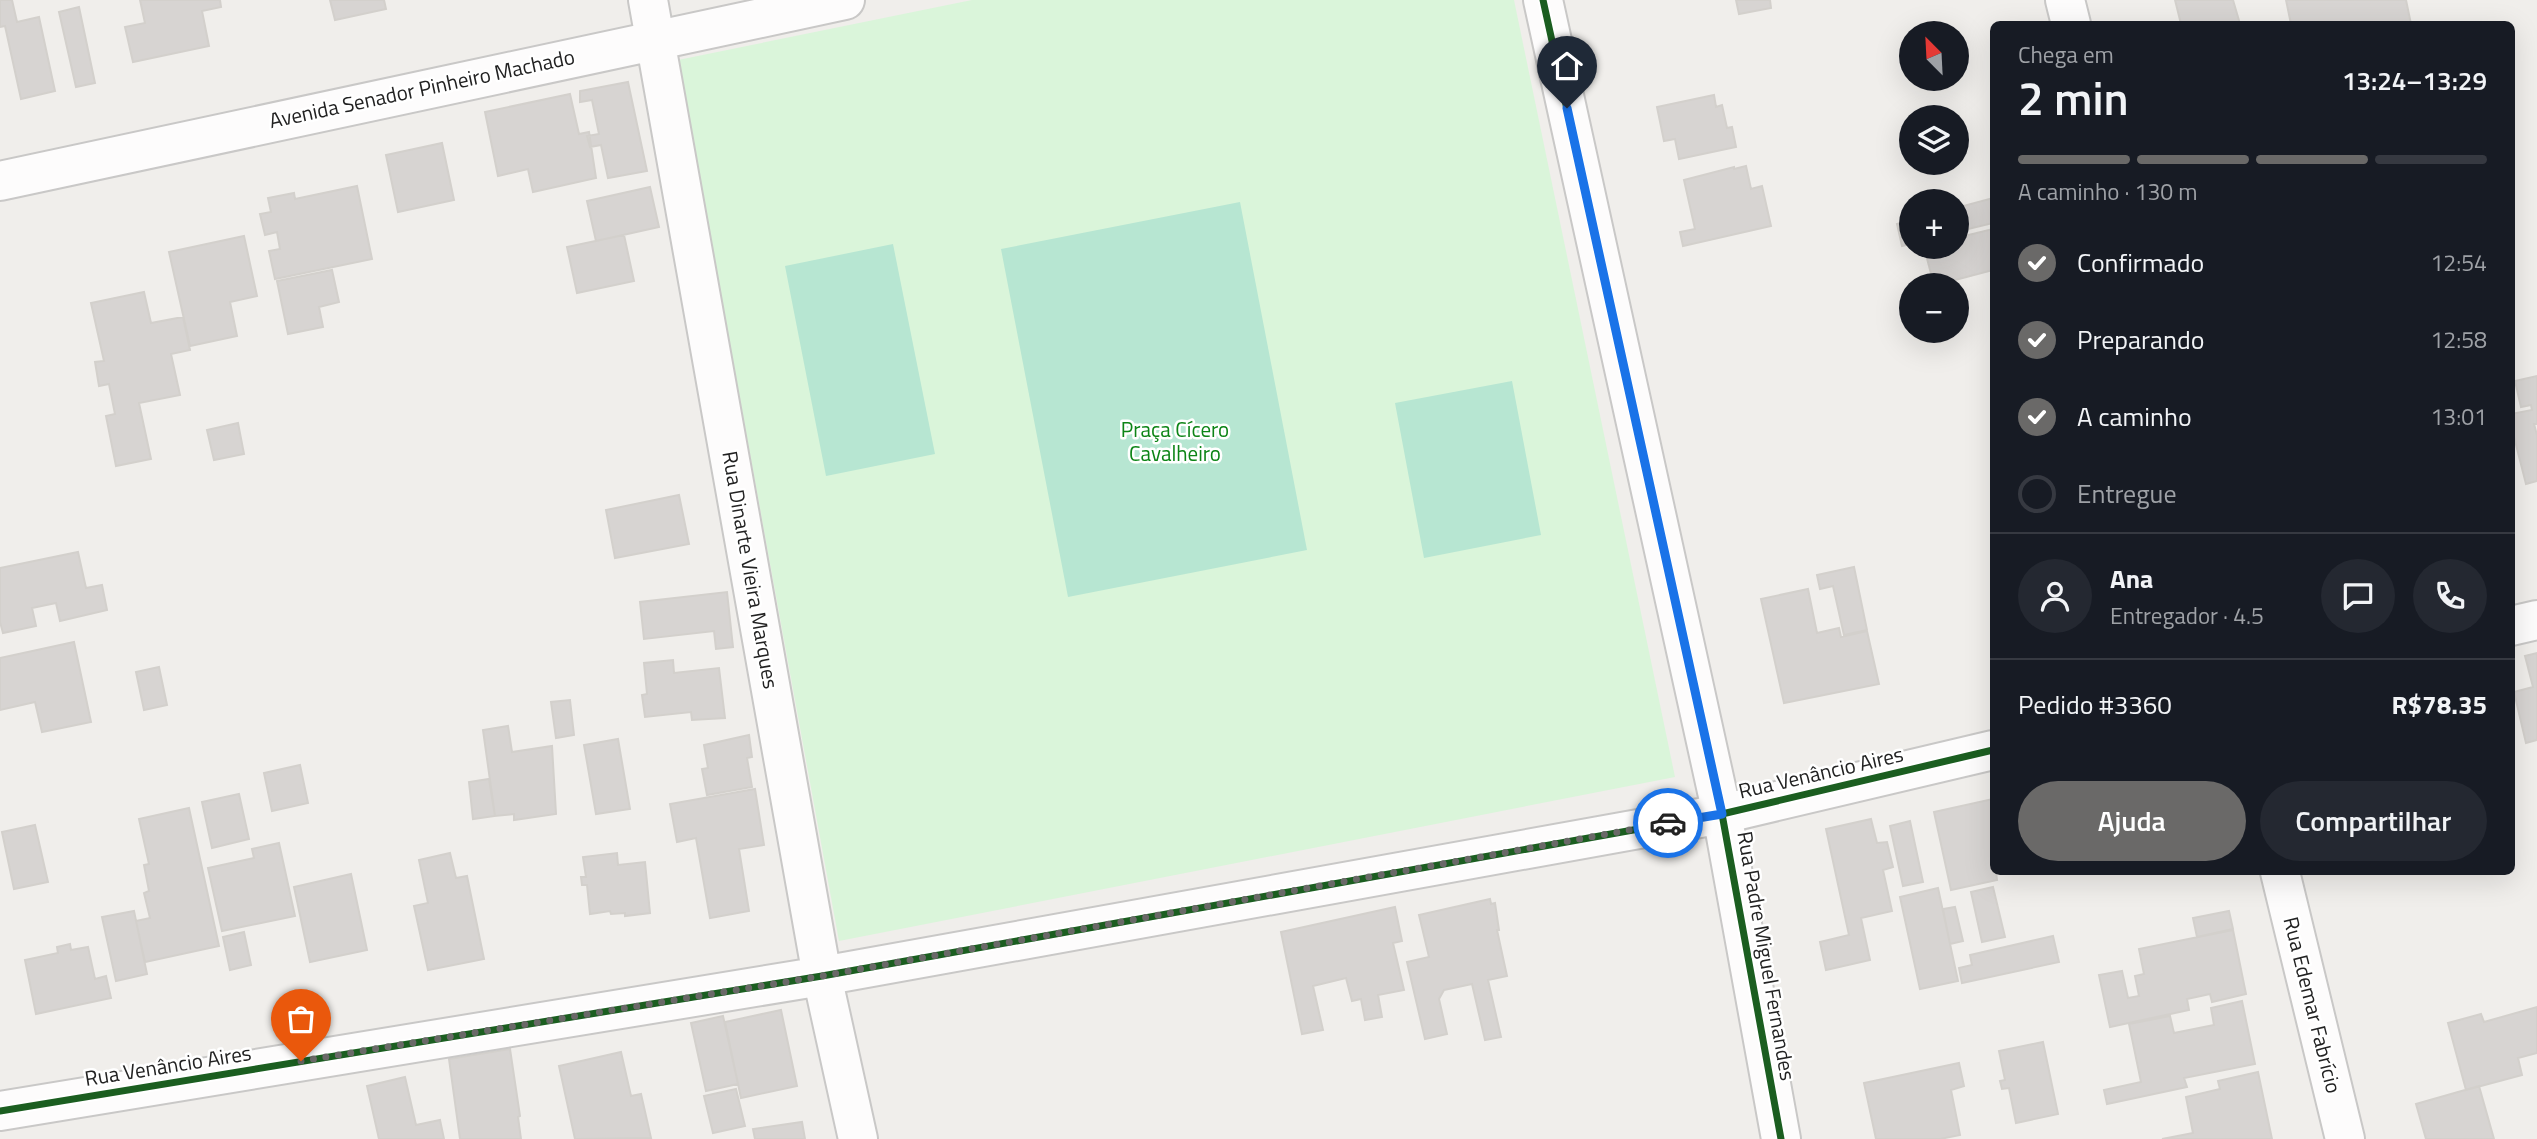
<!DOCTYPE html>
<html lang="pt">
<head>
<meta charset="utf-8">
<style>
  body { margin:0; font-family:"Titillium Web",sans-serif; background:#242831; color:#f1f3f6; height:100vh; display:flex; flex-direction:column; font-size:26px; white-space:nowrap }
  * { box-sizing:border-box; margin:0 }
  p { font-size:23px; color:#9ea1a6 }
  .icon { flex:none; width:38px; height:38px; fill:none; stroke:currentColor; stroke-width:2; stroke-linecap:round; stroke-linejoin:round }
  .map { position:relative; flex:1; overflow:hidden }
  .sheet { position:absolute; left:1990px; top:21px; width:525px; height:854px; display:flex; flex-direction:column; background:#171b24; border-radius:10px; box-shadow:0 7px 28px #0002 }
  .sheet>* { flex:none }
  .needle { width:46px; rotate:336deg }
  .tools { position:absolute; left:1899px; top:21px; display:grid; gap:14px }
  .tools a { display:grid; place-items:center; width:70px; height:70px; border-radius:50%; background:#171b24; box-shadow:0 7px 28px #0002; font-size:35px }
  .pin { position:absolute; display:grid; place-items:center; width:60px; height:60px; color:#fff; margin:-72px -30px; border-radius:50% 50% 50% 0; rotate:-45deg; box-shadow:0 0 7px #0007 }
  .pin .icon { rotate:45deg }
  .courier { position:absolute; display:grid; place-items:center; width:70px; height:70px; margin:-35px; border:5px solid #1a73e8; border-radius:50%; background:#fff; color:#222; box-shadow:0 2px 9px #0007 }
  .summary em { font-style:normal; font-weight:600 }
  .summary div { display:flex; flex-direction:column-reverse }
  .summary { display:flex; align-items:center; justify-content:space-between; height:119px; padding:0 28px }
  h1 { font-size:46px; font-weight:600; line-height:52px }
  .bar { display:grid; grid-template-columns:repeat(4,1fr); gap:10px 7px; align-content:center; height:84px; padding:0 28px }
  .bar i { height:9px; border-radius:5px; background:#363941 }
  .bar .current { background:#6a6968 }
  .bar p { grid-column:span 4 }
  .line { display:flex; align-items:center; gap:18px; padding:0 28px; border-top:2px solid #363941 }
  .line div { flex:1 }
  .round { display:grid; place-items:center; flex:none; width:74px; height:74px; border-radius:37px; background:#242831 }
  ol { padding:0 28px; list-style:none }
  li { display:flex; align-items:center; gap:21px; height:77px }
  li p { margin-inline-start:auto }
  li .icon { padding:7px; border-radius:50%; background:#6a6968; color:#fff; stroke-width:4 }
  li:last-child { color:#9ea1a6 }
  li i { width:38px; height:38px; border:4px solid #363941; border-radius:50% }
  .primary-button { display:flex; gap:14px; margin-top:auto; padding:14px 28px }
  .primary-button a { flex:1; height:80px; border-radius:42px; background:#6a6968; color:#fff; font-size:28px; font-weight:600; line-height:80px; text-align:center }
  .primary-button a+a { background:#242831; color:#f1f3f6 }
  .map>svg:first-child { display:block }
</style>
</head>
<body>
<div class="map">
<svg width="2537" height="1139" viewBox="0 0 2537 1139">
  <rect width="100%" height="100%" fill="#f0eeeb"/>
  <!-- park -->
  <path fill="#daf5da" d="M972,0H1514L1675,777L839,941L678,60Z"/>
  <!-- pitch -->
  <path fill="#b7e6d2" d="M1240,202L1307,550L1068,597L1001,249Z
    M893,244L935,454L826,476L785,266Z
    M1512,381L1541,535L1424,558L1395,403Z"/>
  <!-- building -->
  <path fill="#d7d4d2" stroke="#d3d0cc" stroke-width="2" d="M0,0H12L17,22L39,17L55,91L21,99L5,26L0,27Z
    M140,0H220L221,7L202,11L209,46L133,62L125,27L145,23Z
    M330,0H384L386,9L335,20Z
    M1736,0H1770L1771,8L1739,14Z
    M2175,0H2233L2240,24H2181Z
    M2286,0H2406L2411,24H2291Z
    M79,7L95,83L76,87L59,12Z
    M628,82L647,171L608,178L601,145L590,147L587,136L599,134L592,100L580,102V91Z
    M570,94L579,134L589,132L596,178L533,192L528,169L498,176L485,112Z
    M1714,95L1716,107L1722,105L1727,128L1732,127L1736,147L1679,159L1675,139L1664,141L1657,107Z
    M442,143L454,200L398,212L386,155Z
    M1746,166L1751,189L1762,186L1771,226L1683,246L1680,232L1695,229L1684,180L1734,167V169Z
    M357,186L372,259L275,279L269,251L280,249L277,232L265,235L260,214L271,212L268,198L294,193L295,199Z
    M650,187L659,227L596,241L587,201Z
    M1993,198V223L1956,232V208Z
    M1911,220V244L1902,246L1897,224Z
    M1993,229V270L1955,280L1956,285H1934L1924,247H1956V238Z
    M624,235L634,281L577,293L567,247Z
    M244,236L257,296L230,302L237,336L190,346L169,252Z
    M332,270L339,302L319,307L323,327L288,334L277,281Z
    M144,292L151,323L183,317L190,350L171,354L180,395L139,403L151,459L116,466L106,416L115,414L109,384L99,386L95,362L104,361L91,303Z
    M2537,376V424H2534L2537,435V481L2526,484L2511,425V414L2532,410L2531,405L2521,407L2515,381Z
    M238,423L244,454L214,460L207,430Z
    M679,495L689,544L615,558L606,510Z
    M78,552L86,588L102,585L107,610L60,621L56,603L32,608L36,626L3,633L0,622V568Z
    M1854,567L1867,630L1844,635L1833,586L1820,589L1817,575Z
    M1808,589L1817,633L1839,628L1841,637L1867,631L1879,684L1784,703L1761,599Z
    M727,592L733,647L716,649L714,631L644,639L640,602Z
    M74,642L91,722L42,732L35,702L0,710V658Z
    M2537,653V740L2526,743L2514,692L2533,687L2525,656Z
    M673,660L674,673L719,668L725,718L692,720L691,712L645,717L642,695L647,694L644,663Z
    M159,667L167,705L144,710L136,672Z
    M570,700L574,735L556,738L551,702Z
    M508,726L512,752L552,746L556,814L514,820V814L495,816L483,730Z
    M749,735L752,757L747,758L752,787L707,795L702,769L708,768L704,745Z
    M618,739L630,809L596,814L584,745Z
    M300,765L308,803L272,811L264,773Z
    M489,779L495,816L473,819L469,782Z
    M755,789L764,845L739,849L749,911L710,918L696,838L677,842L670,804Z
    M239,794L249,839L212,848L202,802Z
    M1993,799L1992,855L1993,872H1996L1997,880L1951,890L1934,812Z
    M189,808L219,946L145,962L136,921L150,918L144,893L149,891L144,865L149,864L139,819Z
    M1871,819L1877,843L1887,842L1893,867L1883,870L1892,911L1861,918L1870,960L1826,970L1820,942L1849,935L1826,829Z
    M1910,821L1923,882L1903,886L1890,826Z
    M35,825L48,882L14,889L2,832Z
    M279,843L295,916L222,931L208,868L254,858L252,849Z
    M450,853L456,878L467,876L484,959L428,970L414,906L428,903L419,860Z
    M617,853L618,865L645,862L650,913L625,916V913L611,914L610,911L590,914L587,885H582L581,877H586L583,857Z
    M351,874L367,950L310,962L294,887Z
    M1993,887L2005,937L1982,942L1971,892Z
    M1938,888L1958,981L1920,989L1900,897Z
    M1490,899L1491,904L1495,903L1499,930H1497L1507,976L1488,980L1501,1037L1485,1040L1472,984L1444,990L1439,999L1447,1034L1425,1039L1407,962L1429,957L1419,915Z
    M1395,907L1402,941L1393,943L1404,990L1378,995L1382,1017L1365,1020L1361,999L1352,1001L1346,978L1313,986L1323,1030L1302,1034L1281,932Z
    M1955,907L1963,941L1950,944L1943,909Z
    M134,911L147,974L116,981L102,917Z
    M2229,911L2233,929L2197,937L2193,918Z
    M2233,930L2246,994L2212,1002L2210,994L2187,999L2189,1010L2110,1027L2099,975L2122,971L2128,998L2139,996L2135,976L2144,974L2139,949Z
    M244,932L251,965L230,970L223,937Z
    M2053,936L2059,962L1962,983L1959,968L1972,965L1970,955Z
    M70,944L71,950L88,947L95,979L106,976L111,998L36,1014L25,960L58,953L57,947Z
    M2242,1001L2255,1064L2184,1078L2187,1087L2107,1104L2104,1090L2141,1082L2129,1024L2170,1016L2174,1033L2214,1025L2211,1008Z
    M2537,1007V1053L2518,1058L2522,1075L2466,1090L2448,1023L2481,1014L2484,1022Z
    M781,1010L797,1086L741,1098L725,1022Z
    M723,1016L738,1084L706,1091L691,1023Z
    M2043,1042L2058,1114L2016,1123L2009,1088L2002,1089L2000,1081L2005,1080L1999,1051Z
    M510,1049L520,1116L518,1117L521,1139H460L449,1059Z
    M621,1052L631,1096L641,1094L651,1138L575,1139L559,1066Z
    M1959,1063L1964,1086L1951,1090L1960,1135L1940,1139H1876L1864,1083Z
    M2258,1072L2272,1139H2162L2193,1133L2186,1097L2220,1089L2218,1081Z
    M405,1077L416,1125L440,1120L444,1139H379L367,1086Z
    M2479,1086L2494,1139H2426L2416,1104Z
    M736,1089L745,1126L713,1133L704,1096Z
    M802,1122L805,1139H755L753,1129Z"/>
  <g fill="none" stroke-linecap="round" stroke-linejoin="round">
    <defs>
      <path id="minor" d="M648,0L822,976L858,1139
        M1543,0L1722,814L1781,1139
        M2065,0L2071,24
        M0,181L845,0
        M2511,626L2537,620
        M2280,872L2345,1139
        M0,1111L822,976L1722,814L1993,750"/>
    </defs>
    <!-- minor casing -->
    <use href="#minor" stroke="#c9c8c7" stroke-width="42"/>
    <!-- minor -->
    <use href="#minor" stroke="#fdfcfc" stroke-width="38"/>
    <defs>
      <path id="cycleway" d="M1543,0L1722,814L1781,1139
        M0,1111L822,976L1722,814L1993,750"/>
    </defs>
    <!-- cycleway casing -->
    <use href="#cycleway" stroke="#fff" stroke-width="11"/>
    <!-- cycleway -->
    <use href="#cycleway" stroke="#1b5e20" stroke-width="7"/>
  </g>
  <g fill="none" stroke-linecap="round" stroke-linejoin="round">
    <!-- done -->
    <path stroke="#6a6968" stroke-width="7" stroke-dasharray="0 12.6" d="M301,1061L822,976L1668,823"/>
    <!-- route -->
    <path stroke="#1a73e8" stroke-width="9" d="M1567,108L1722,814L1668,823"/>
  </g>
  <g text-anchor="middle" stroke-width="5" stroke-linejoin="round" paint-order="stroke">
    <!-- street labels -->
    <g font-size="21" fill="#222" stroke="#fff">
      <text transform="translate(422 89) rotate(-12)" y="7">Avenida Senador Pinheiro Machado</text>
      <text transform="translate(750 570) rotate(80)" y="7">Rua Dinarte Vieira Marques</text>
      <text transform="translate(1821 773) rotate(-13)" y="7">Rua Venâncio Aires</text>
      <text transform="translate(1766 956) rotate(80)" y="7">Rua Padre Miguel Fernandes</text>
      <text transform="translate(2312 1005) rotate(76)" y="7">Rua Edemar Fabrício</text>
      <text transform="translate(168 1066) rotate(-9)" y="7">Rua Venâncio Aires</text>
    </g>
    <!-- park labels -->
    <g font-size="21" fill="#0c8416" stroke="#fff">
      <text x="1175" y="437">Praça Cícero<tspan x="1175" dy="24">Cavalheiro</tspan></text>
    </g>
  </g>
</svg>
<div class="tools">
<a><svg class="needle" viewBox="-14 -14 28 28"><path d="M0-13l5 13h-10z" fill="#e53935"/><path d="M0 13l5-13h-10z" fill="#9ea1a6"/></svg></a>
<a><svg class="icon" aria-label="layers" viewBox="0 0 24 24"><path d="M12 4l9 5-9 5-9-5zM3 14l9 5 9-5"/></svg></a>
<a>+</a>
<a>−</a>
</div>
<div class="pin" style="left:301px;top:1061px;background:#ea580c"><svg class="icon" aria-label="bag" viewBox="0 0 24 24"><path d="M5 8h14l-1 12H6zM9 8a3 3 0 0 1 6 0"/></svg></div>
<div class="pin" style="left:1567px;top:108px;background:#1f2937"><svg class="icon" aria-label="home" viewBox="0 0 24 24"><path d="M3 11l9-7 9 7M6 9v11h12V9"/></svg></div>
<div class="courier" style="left:1668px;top:823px"><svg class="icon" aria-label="car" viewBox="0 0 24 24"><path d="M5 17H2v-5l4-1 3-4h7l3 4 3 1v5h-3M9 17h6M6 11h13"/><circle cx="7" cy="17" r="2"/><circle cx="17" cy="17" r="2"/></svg></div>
<section class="sheet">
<div class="summary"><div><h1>2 min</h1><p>Chega em</p></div><em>13:24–13:29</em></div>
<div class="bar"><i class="current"></i><i class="current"></i><i class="current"></i><i></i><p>A caminho · 130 m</p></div>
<ol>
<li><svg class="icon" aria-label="check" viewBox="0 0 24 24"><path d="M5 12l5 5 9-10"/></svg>Confirmado<p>12:54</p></li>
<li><svg class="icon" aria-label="check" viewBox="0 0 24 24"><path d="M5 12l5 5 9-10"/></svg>Preparando<p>12:58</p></li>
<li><svg class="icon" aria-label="check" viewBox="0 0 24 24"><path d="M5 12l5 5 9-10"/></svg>A caminho<p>13:01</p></li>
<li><i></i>Entregue</li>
</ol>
<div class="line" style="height:126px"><a class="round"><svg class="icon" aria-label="person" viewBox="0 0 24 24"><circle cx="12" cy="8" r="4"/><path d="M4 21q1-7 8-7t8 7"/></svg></a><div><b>Ana</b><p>Entregador · 4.5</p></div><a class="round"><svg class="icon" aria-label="chat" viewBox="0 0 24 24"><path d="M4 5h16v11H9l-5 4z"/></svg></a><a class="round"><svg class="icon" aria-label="phone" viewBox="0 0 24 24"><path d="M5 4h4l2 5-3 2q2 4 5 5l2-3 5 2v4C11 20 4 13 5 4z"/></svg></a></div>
<div class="line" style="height:91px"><div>Pedido #3360</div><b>R$78.35</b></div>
<div class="primary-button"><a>Ajuda</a><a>Compartilhar</a></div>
</section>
</div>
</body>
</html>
